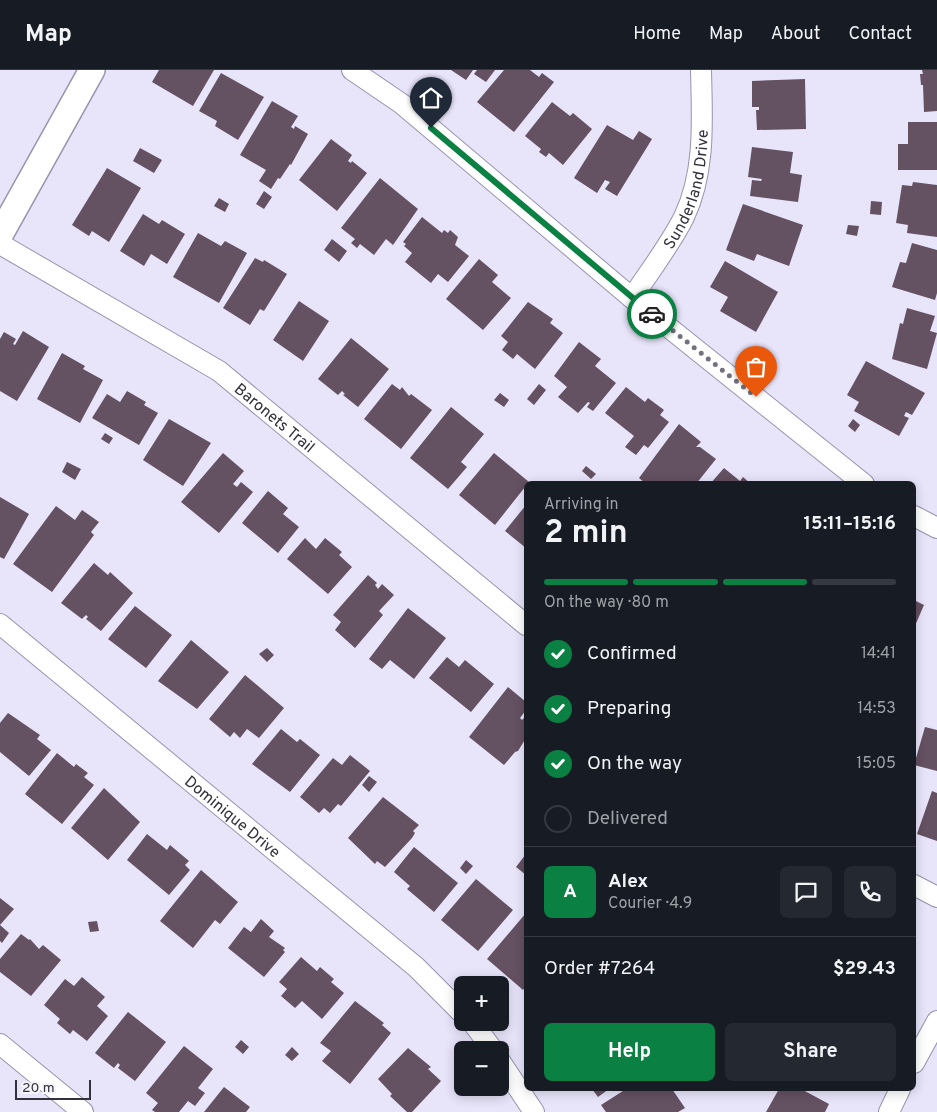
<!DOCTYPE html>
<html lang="en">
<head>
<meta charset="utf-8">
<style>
  body { margin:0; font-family:Overpass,sans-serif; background:#242831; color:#f1f3f6; height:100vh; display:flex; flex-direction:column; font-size:19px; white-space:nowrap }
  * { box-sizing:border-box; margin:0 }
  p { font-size:16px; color:#9ea1a6 }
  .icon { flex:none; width:28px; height:28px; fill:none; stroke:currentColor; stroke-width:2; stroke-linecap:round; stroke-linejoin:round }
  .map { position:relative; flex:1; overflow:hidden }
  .details { position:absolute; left:524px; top:411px; width:392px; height:610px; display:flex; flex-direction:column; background:#171b24; border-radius:8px; box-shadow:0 2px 12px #0003 }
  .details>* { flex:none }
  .fabs { position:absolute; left:454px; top:906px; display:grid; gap:10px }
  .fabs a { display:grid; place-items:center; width:55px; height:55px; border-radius:8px; background:#171b24; box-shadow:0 2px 12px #0003; font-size:25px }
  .scale { position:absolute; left:15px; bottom:12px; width:76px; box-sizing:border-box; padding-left:5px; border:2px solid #33323c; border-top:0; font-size:14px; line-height:18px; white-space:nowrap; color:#33323c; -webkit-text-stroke:4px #f5f5fa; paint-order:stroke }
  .pin { position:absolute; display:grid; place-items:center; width:42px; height:42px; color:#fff; margin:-51px -21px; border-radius:50% 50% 50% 0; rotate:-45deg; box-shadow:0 0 5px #0007 }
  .pin .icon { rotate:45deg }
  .courier { position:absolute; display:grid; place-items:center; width:50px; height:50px; margin:-25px; border:4px solid #0b8043; border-radius:50%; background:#fff; color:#222; box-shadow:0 1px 6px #0007 }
  .overview em { font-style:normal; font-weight:700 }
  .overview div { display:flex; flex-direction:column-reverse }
  .overview { display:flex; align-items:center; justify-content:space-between; height:85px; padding:0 20px }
  h1 { font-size:32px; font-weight:700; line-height:38px }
  .bar { display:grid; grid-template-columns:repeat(4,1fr); gap:8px 5px; align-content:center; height:60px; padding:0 20px }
  .bar i { height:6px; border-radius:4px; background:#363941 }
  .bar .selected { background:#0b8043 }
  .bar p { grid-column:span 4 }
  .line { display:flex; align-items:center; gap:12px; padding:0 20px; border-top:1px solid #363941 }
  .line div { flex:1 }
  .round { display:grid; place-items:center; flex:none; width:52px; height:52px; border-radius:8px; background:#242831 }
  ol { padding:0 20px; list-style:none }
  li { display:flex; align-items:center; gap:15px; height:55px }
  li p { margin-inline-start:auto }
  li .icon { padding:5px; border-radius:50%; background:#0b8043; color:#fff; stroke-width:4 }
  li:last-child { color:#9ea1a6 }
  li i { width:28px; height:28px; border:2px solid #363941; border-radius:50% }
  .button { display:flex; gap:10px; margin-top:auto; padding:10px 20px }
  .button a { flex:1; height:58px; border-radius:8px; background:#0b8043; color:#fff; font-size:20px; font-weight:700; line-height:58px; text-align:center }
  .button a+a { background:#242831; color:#f1f3f6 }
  header { display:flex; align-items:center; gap:30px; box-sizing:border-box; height:70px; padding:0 25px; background:#171b24; border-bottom:1px solid #363941 }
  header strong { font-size:24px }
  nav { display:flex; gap:28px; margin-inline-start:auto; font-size:18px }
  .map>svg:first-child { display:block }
</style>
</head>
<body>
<header>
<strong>Map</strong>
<nav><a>Home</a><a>Map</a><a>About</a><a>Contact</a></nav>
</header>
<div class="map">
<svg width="937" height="1042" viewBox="0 0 937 1042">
  <rect width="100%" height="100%" fill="#e8e5fb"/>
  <!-- building -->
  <path fill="#645162" d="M159,0H214L193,36L152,12Z
    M451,0H473L466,10Z
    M477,0H495L486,12L474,4Z
    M504,0H530L539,7L542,3L554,12L514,62L477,32Z
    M922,0H937V41L924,42L923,15H921L920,4H923Z
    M221,3L264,27L238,70L215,56L217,51L199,41Z
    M805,9L806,59L757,60L756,40H759V37H752V11Z
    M272,31L298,46L291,57L294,59L295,56L308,64L291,95L290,94L280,109L278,108L271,119L259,111L266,100L240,85Z
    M552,32L570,46L573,43L592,59L563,95L549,83L546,87L539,82L541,79L525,66Z
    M908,52H937V100H898V74H908Z
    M607,55L633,70L639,61L652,69L617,126L605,119L610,112L605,110L597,123L574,108Z
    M331,69L352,85L348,91L351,93L352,91L367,103L337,141L299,110Z
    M752,77L793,82L790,103L802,105L798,132L750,126L752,110L761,111L762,109L748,107Z
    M140,78L162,90L154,103L133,91Z
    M107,98L141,118L109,172L92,161L89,166L72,155Z
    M380,108L418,139L393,175L386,169L374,185L360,174L357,178L351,173L355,169L341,158Z
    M913,112L937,115V167L907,163L908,155L896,153L902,115L912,116Z
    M264,121L272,127L264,139L256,134Z
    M219,128L229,134L225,142L214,136Z
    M871,131L882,132L881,145L870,144Z
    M743,134L803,155L789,196L757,184L754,191L726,180Z
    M143,144L159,154L162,150L185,164L167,194L151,184L144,196L120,181Z
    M422,147L442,163L444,160L448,163L450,160L458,167L455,175L469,186L448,212L438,204L431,213L405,192L412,183L404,176L406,174L403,172Z
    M848,155L859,156L857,166L846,164Z
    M198,163L221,176L225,171L247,183L219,233L173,207Z
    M332,169L347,181L339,192L324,180Z
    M912,173L937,180V223L935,230L892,217L900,192L906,193Z
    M255,188L263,192L264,190L287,204L264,241L260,239L250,255L223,238Z
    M479,189L498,205L492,212L511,228L483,260L446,229Z
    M725,191L778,222L756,262L720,241L728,227L710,217Z
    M299,231L329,251L303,291L273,270Z
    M528,232L553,249L550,253L563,263L535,299L517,284L513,289L502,280L508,272L501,266Z
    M907,238L935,246L930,261L937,263L927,299L892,289L900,253L903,254Z
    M23,261L49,277L17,331L0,321V269L4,262L16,269L13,274L15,275Z
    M351,268L389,299L358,337L343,325L345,324L342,321L338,325L318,309Z
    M579,272L601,289L595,296L616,313L593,341L587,337L590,333L588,332L578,343L558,327L567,317L554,306Z
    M62,283L85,296L83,299L103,310L80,353L37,329Z
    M866,291L925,323L912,345L906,342L904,346L909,348L899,366L854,341L859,332L847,325Z
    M392,314L400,320L402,317L409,326L411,324L432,340L401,379L364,349Z
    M539,314L546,320L534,335L527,329Z
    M626,317L645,332L648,328L664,340L660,345L669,352L648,378L644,375L636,385L625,377L634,366L605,343Z
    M127,321L146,332L144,335L158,343L139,375L92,348L107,324L120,332Z
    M500,323L509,330L504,337L494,330Z
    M451,337L484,364L461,392L467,397L448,419L410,388Z
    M169,349L211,373L183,416L143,390Z
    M853,349L860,355L855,362L848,356Z
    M679,354L701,372L696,377H700L716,389L696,414H669L666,411L664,414H646L639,408Z
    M105,363L113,368L109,374L101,369Z
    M223,383L244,401L233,414L237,417L241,412L253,422L219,463L181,432Z
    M494,383L529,412L495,455L459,425Z
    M67,392L81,399L75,410L62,402Z
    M586,396L596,404L591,409L582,401Z
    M724,398L740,411L743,407L751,414H710Z
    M268,421L288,438L283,444L299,457L278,483L242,453Z
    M0,427L29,444L4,489L0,487Z
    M526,435V478L505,461Z
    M56,436L75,450L82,440L99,452L91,462L94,465L52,522L13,494Z
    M305,468L316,479L325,468L342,482L339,485L352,497L328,524L287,489Z
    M94,493L108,505L110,502L133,523L101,561L86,549L88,547L86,545L82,549L61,533Z
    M368,505L377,513L375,515L378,519L382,514L394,525L379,541L383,545L355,578L335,560L341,552L333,545Z
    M914,530L924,535L914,558Z
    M135,536L172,565L146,598L108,569Z
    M408,538L446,568L414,609L390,590L382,599L369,589Z
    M191,570L229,602L197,639L158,611Z
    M267,578L274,585L267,592L259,584Z
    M447,587L459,597L465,590L494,614L471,642L429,608Z
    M245,605L284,638L259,668L247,659L240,668L234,662L230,667L209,649Z
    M508,617L526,632V640L520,648L522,650L526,646V668L518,681L515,682L504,695L469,667Z
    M8,643L40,665L37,669L51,680L29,706L0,682V653Z
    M925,657L937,660V701L914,695Z
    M281,659L297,672L300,669L320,685L290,722L252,694Z
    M57,683L74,697L76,694L88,703L84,707L94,715L62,754L25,724Z
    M350,685L370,701L341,736L338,734L330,743L324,738L319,743L300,727L333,688L342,695Z
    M369,706L377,712L369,722L362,715Z
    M104,718L140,752L108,790L71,758Z
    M932,721L937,723V771L917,764Z
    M383,727L419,755L413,761L415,763L412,768L385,797L377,791L375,794L348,768Z
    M147,764L167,780L170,775L189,791L185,795L190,800L169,825L127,790Z
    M414,777L458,813L434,842L407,819L410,816L394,802Z
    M526,784V805L516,797Z
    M466,790L473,796L466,804L460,798Z
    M201,800L238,832L220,854L215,850L193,878L160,851Z
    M476,809L513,840L478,881L441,850Z
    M0,828L14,839L0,855Z
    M526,843V916L523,920L487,889Z
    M261,849L274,861L269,867L285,878L283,880L285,882L264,907L228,878L244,857L251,862Z
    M97,851L99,861L90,862L88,852Z
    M0,855L9,863L2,873L0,871Z
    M21,864L29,870L30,869L39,879L43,875L61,890L31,926L0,902V889Z
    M301,887L317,901L320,897L334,909L331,912L344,923L322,949L302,931L295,938L281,926L287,919L279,912Z
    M82,907L105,927L97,936L108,946L87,971L73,960L70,964L57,953L60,949L44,935L65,909L74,916Z
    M355,931L384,953L382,955L391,963L350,1014L322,991L331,981L320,973Z
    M128,942L166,972L135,1011L118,998L120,995L118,993L114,998L95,983Z
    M241,970L249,977L243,984L235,977Z
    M184,976L213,999L198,1018L205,1023L195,1036L188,1031L179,1042H155L152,1040L158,1033L146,1023Z
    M292,977L299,984L292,991L285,985Z
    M408,978L431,997L428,999L441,1011L412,1042H407L390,1026L392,1024L378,1009Z
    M224,1017L250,1037L246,1042H204Z
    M592,1019H609L598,1027Z
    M626,1019H672L685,1038L678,1042H606L601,1035Z
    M779,1019H801L829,1034L825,1042H766Z"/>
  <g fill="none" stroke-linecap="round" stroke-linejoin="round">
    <defs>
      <g id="minor">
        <path d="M352,0L402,34L632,228L864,414"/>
        <path id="s1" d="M0,174L219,301L526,555"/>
        <path id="s2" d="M632,228C649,202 670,175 684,147C706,101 702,49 701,0"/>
        <path d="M914,446L937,458"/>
        <path id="s3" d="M0,554L416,897L462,943"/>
        <path d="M914,815L937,827"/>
        <path d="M472,952L493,980"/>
        <path d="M0,974L83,1042"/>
        <path d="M500,991L534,1042"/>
        <path d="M914,993L937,951"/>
        <path d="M889,1042L900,1019"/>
      </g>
      <path id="tertiary" d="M0,165L92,0"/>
    </defs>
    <!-- minor casing -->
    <use href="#minor" stroke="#9793ac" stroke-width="22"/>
    <!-- tertiary casing -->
    <use href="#tertiary" stroke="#9793ac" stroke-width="28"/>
    <!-- minor -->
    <use href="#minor" stroke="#fff" stroke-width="20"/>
    <!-- tertiary -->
    <use href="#tertiary" stroke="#fff" stroke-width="25"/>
  </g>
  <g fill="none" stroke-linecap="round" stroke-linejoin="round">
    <!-- done -->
    <path stroke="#72717f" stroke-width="5" stroke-dasharray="0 9" d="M652,244L756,327"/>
    <!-- route -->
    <path stroke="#0b8043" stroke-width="6" d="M431,58L652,244"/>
  </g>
  <g text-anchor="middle" stroke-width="5" stroke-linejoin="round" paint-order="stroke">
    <!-- street labels -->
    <g font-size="16" fill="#33323c" stroke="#f5f5fa">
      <text dy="6" stroke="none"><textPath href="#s2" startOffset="124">Sunderland Drive</textPath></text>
      <text dy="6" stroke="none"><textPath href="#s1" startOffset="326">Baronets Trail</textPath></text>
      <text dy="6" stroke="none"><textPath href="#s3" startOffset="302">Dominique Drive</textPath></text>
    </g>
  </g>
</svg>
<div class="fabs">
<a>+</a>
<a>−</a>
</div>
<div class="scale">20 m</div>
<div class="pin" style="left:756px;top:327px;background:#ea580c"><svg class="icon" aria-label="bag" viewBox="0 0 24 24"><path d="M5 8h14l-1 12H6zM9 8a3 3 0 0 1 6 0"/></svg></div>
<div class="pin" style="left:431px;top:58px;background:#1f2937"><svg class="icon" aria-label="home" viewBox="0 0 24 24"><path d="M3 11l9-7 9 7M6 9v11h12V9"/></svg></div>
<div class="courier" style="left:652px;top:244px"><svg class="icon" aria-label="car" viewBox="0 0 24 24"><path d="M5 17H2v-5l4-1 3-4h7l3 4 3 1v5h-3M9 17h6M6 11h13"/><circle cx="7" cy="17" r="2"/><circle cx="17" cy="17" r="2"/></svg></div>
<section class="details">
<div class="overview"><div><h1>2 min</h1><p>Arriving in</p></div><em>15:11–15:16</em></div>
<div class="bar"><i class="selected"></i><i class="selected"></i><i class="selected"></i><i></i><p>On the way · 80 m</p></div>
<ol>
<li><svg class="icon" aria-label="check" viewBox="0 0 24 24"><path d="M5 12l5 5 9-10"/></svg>Confirmed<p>14:41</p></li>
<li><svg class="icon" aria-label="check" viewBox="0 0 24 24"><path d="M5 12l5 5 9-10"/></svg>Preparing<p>14:53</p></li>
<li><svg class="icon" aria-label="check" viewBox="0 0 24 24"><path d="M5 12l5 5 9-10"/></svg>On the way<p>15:05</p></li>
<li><i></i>Delivered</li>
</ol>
<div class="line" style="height:90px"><b class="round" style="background:#0b8043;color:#fff">A</b><div><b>Alex</b><p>Courier · 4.9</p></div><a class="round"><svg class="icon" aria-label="chat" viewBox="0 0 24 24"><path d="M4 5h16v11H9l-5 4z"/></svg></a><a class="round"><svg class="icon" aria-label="phone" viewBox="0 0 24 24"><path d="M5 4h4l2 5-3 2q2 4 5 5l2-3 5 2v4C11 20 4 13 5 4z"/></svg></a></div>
<div class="line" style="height:65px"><div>Order #7264</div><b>$29.43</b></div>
<div class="button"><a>Help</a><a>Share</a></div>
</section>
</div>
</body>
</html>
